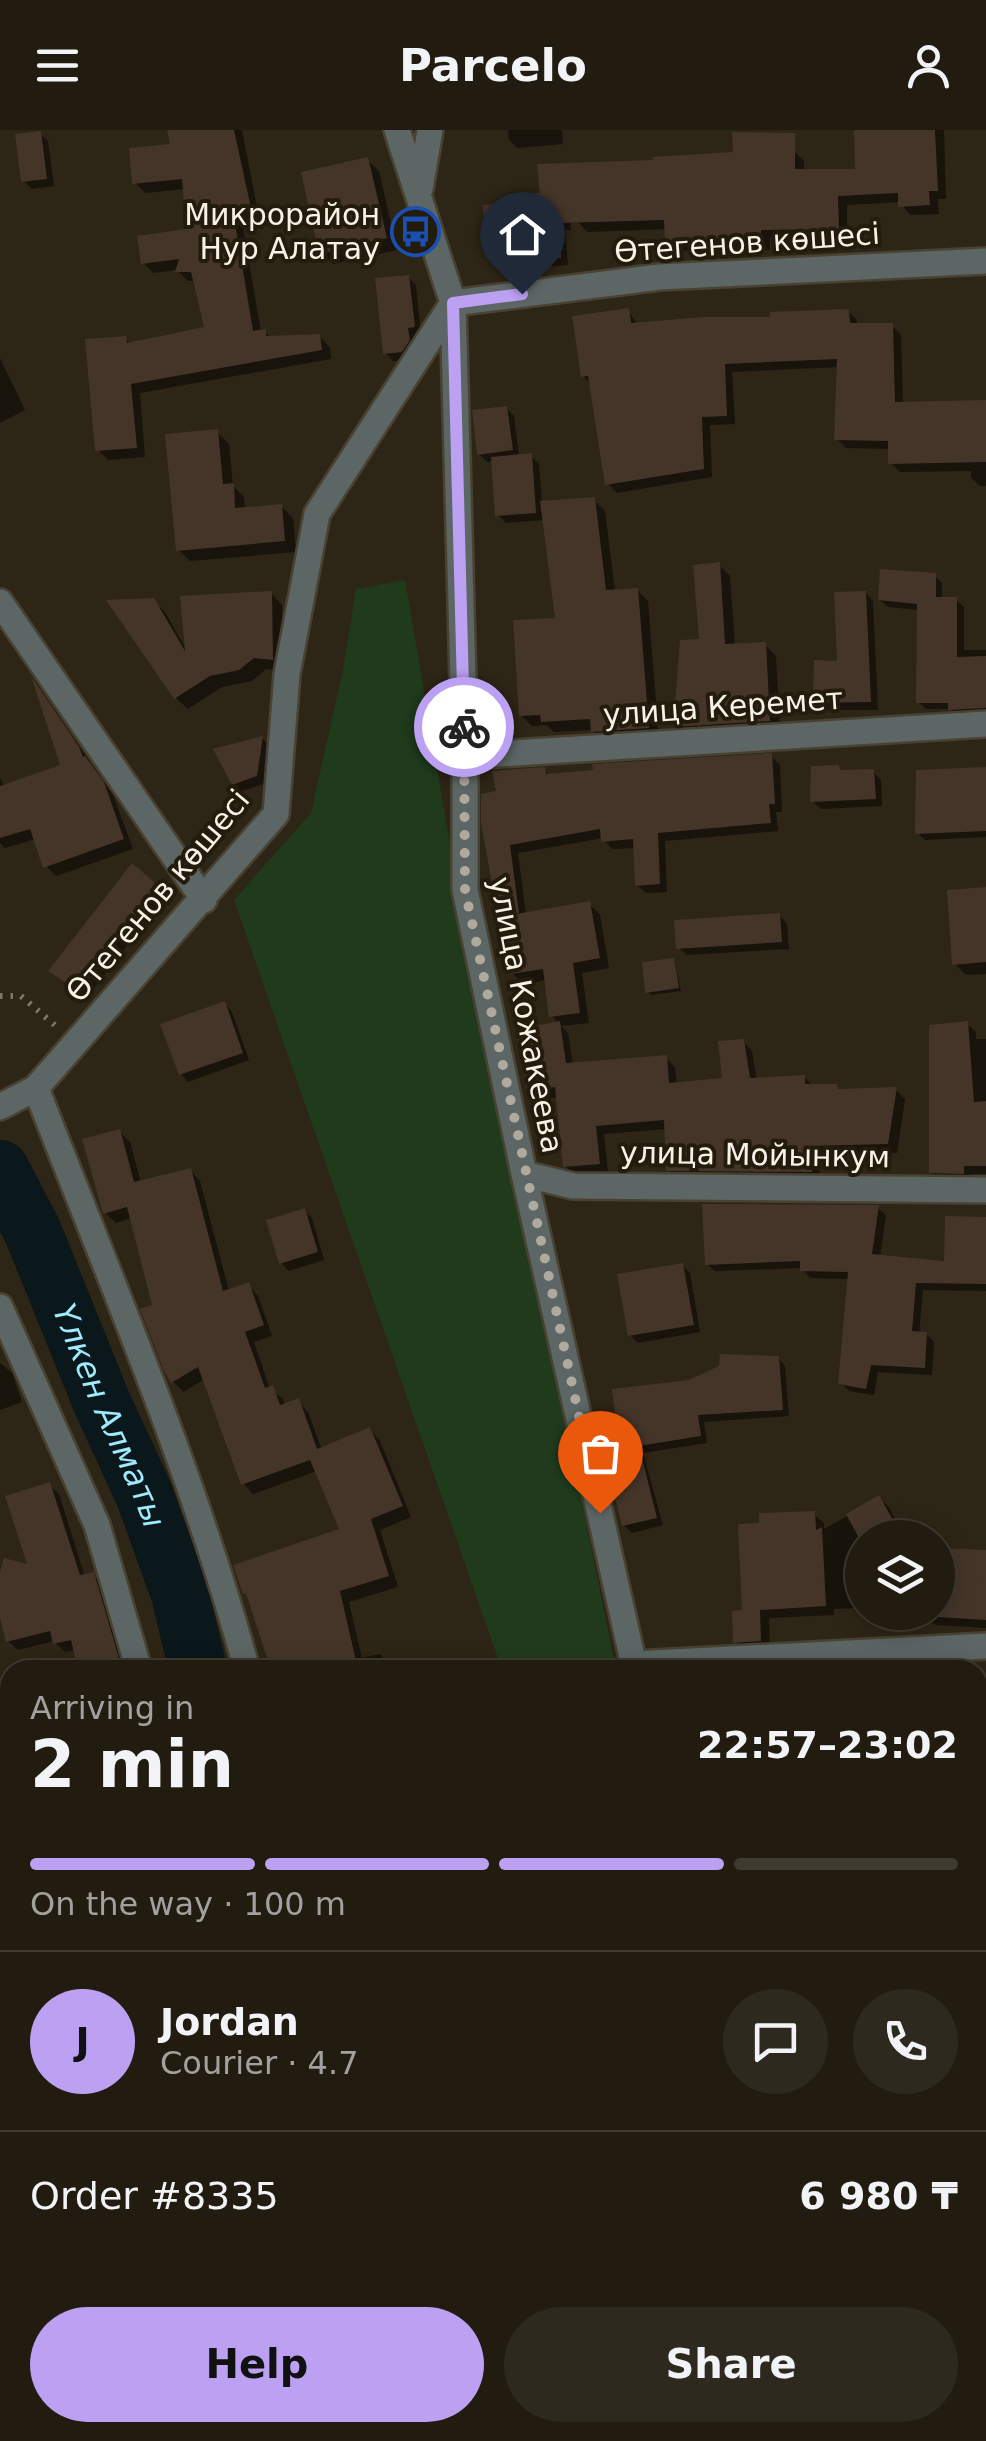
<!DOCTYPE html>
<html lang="en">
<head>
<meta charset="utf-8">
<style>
  body { margin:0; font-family:"DejaVu Sans",sans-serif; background:#2e291e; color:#f1f3f6; height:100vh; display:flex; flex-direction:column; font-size:38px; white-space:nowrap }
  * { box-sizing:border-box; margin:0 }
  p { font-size:32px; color:#a2a19f }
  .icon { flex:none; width:55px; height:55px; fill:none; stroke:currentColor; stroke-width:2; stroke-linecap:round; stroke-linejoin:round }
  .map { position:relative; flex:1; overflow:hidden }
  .details { position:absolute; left:0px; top:1530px; width:988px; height:782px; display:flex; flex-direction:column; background:#221c10; border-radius:30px 30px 0 0; box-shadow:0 5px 25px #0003,0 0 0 2px #3f3a30 }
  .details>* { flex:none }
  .tools { position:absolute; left:845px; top:1390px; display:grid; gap:20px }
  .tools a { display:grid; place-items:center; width:110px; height:110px; border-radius:50%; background:#221c10; box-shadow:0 5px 25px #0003,0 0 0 2px #3f3a30; font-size:50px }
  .pin { position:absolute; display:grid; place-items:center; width:85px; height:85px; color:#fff; margin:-102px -42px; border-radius:50% 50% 50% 0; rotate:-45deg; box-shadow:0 0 10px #0007 }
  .pin .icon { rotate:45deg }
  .courier { position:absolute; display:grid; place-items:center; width:100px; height:100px; margin:-50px; border:8px solid #bca0f2; border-radius:50%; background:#fff; color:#222; box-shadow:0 2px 12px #0007 }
  .head em { font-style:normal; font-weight:700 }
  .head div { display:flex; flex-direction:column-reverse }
  .head { display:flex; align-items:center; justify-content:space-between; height:170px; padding:0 30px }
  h1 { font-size:65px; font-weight:700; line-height:75px }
  .bar { display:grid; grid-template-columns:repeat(4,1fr); gap:15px 10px; align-content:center; height:120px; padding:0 30px }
  .bar i { height:12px; border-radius:8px; background:#3f3a30 }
  .bar .selected { background:#bca0f2 }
  .bar p { grid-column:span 4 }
  .line { display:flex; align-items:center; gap:25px; padding:0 30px; border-top:2px solid #3f3a30 }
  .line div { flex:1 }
  .round { display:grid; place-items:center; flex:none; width:105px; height:105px; border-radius:52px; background:#2e291e }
  .cta { display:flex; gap:20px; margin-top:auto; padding:20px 30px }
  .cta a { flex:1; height:115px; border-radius:60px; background:#bca0f2; color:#111; font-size:40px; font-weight:700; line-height:115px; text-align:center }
  .cta a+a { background:#2e291e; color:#f1f3f6 }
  header { display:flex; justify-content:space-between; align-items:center; height:130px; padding:0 30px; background:#221c10; font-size:45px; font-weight:700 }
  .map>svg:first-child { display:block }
</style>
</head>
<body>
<header><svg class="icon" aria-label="menu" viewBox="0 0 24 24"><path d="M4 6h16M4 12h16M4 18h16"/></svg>Parcelo<svg class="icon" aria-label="person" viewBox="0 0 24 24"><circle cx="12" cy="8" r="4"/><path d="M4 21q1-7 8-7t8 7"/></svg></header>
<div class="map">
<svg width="986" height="2311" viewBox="0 0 986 2311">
  <rect width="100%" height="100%" fill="#2d2515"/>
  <!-- green -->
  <path fill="#1f3b1c" d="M405,450L458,761L616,1540H502L234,770L311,683L343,540L356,459Z
    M675,2303H757V2311H676Z"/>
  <!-- water -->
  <path fill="#0a171b" d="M485,2302L490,2311H207L204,2303Z"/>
  <!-- shadow -->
  <path fill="#0007" d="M169,0H242L259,88L242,91L261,202H265L271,208L319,206L330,217L331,229L140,263L145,327L108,330L98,320L125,209L132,215L207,199L195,151H188L177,140L153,143L143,132L189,101L185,59L145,63L135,52L173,16Z
    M508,0H562L563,14L517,18L509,10Z
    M876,0H944L946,69H938L939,84L910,85L900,72L847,75V108H770V120H741L737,117L678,121L668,111L667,99L587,102L578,92L794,21L804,31V42H858Z
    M40,4L48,11L54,56L32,59L24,51Z
    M367,30L379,41L397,120L333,134L321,123Z
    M568,72L571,100H565L568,135L529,138L521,128L497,130L489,122Z
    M408,147L416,155L421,204L415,205L416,219L410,229L393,231L386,223Z
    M628,181L638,195L773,189L848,181L857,190V196H892L901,205L903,275L986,273V356H980L971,347V341L900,342L891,333L890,319L846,318L837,309L839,237L732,242L735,294L710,295L712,347L617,363L608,354L592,255L583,246Z
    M0,228L25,280L0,293Z
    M506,278L514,286L519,327L531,326L539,334L542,374L594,370L605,381L615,462L637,460L648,471L659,609L604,612L592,600L554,602L547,595L532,596L521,585L558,490L545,390L506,393L498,385L494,331L487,332L479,324Z
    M217,302L229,314L233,356L244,367L245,379L281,376L293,388L296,422L190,431L178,419Z
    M719,435L730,446L735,516L765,515L776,526L780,601L687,607L676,596L702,511Z
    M935,446L942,453V470H956L964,477V520H986V585L958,586L951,579H926L919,572V480L888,477L880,470Z
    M271,463L282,475L284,541L266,539L252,551L222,557L188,579L176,568L153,470L165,482L187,521Z
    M866,463L873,471L878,580H823L816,572L839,533Z
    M36,555L113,665L133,719L56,746L46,736L36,709L5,718L0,713V648L5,657L63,636Z
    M263,609L270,616L264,654L241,661L234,654L217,621Z
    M771,626L780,635L782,682H776L778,701L665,711L667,762L646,763L637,755L636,718L612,719L603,708L518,723L526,785L589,774L600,784L609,838L582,843L589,893L561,896L568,903L573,935L666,928L675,937L677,955L725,950L743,911L752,921L757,951L804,947L813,956H836L841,962L896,960L905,969L897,1023L818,1025L820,1050L678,1049L669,1040L667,999L604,1004L608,1043L575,1045L565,1036L559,967L538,970L529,961L560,894L552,886L547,850L523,854L512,843L500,785L499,663L544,640L550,646Z
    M838,638L844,643L873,642L881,650L882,676L821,679L813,671Z
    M986,640V707L925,710L918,703Z
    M159,760L166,767L87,867L58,848Z
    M986,760V844L966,845L955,834Z
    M780,786L787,794L789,819L687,825L679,818Z
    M674,830L681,861L651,865L648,862Z
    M225,874L232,882L249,930L188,952L181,944Z
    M967,894L976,902V909H986V1044H972V1051H940L931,1042Z
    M120,1002L130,1012L141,1053L190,1040L200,1051L229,1161L248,1155L258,1166L272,1206L254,1212L270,1259L283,1269L285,1276L298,1271L308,1282L322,1320L370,1300L380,1311L411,1387L380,1400L398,1457L349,1472L362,1528L380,1524L392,1540H314L246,1463L342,1401L317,1341L253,1364L243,1353L205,1249L183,1262L173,1251L132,1088L116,1093L105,1083Z
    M878,1078L886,1085L880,1128L947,1134L986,1090V1161L923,1160L919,1204H926L934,1212L932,1245L878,1242L874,1265L849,1261L841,1253L850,1149L810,1148L802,1138L715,1141L707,1134Z
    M305,1081L312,1088L324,1130L289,1141L281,1133Z
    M682,1135L690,1143L700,1202L638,1213L630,1205Z
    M778,1228L785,1236L789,1286L704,1292L707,1313L643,1323L663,1395L632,1403L624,1395L626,1322L622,1318L690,1252Z
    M0,1233L12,1243L22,1272L0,1280Z
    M49,1355L59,1364L85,1447L93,1445L103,1454L127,1540H81L76,1520L65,1522L54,1511L18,1520L8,1511L0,1478V1451L31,1438Z
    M879,1368L889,1377L905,1408H862V1478L834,1479V1485L769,1488L770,1520L745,1521L735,1512L745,1483L814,1384L824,1393V1399Z
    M938,1420L986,1423V1498L935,1495L925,1486V1482H938Z
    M978,1645H986V1681H978Z
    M10,1654V1744L0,1746V1668L10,1666Z
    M978,1784L986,1785V1958H978Z
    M10,1804V1876L0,1878V1806Z
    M10,2093V2125L0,2127V2094Z
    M978,2109L986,2110V2172H978Z
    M981,2227H986V2311H983Z"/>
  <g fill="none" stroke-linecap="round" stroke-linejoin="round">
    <!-- river -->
    <path stroke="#0a171b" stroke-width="58" id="s1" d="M0,1039L32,1100L102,1273L144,1364L180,1464L198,1540"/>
  </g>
  <!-- building -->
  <path fill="#453529" d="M167,0H234L251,78L233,81L253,201L266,199V206L320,204L322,220L131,254L137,318L95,321L85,209L126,206L127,213L204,197L191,142H175L179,129L141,134L137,106L186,99L182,49L132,54L129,18L170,14Z
    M854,0H935L938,61H929L930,75L898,77V63L838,66L839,99L761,100V112H729V108L665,112L664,90L559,93L561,128L519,131L518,121L486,123L483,75L515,73L514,64L540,63L537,34L653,30L652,27L733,22L732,2L795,3V39H855Z
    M41,1L47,49L21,52L15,4Z
    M368,27L387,108L319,124L301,42Z
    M409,145L415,197L408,198L410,210L402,222L383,224L375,148Z
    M629,178L631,193L704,187H770V182L849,179L850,193H893L895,272L986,270V332L888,334V311L834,310L837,229L725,234L727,286L702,287L704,339L605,355L588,246L581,247L572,186Z
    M507,276L513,320L477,325L472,280Z
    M218,299L223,354L234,353L235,378L282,374L285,411L176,421L165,304Z
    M532,323L536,383L495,386L491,327Z
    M595,367L606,460L638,458L649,598L591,602L590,589L541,592L540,585L519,586L513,490L555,488L540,371Z
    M720,432L725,514L766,512L770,591L673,597L680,510L699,509L693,435Z
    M880,439L936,443V467H957V527L986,526V578L948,580V573H916L917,474L878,470Z
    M272,461L273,530L254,528L239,540L210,546L174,569L106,470L154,468L185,521L180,466Z
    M866,461L871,572L813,573L814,530L837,531L834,462Z
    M31,546L79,617L83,627L85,626L104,652L124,709L43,738L30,699L0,708V656L60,635Z
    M263,606L257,646L232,655L213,619Z
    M772,623L775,674H769L771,693L658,703L660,754L635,756L633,709L601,712L600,699L510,715L519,783L498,786L481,693V664L496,661L492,641L545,637L546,644L593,640L592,634Z
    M839,635L840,640L874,639L876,669L810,672L811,636Z
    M986,637V701L915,704L916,640Z
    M132,733L161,758L79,862L48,841Z
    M986,757V832L952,835L947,760Z
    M590,771L600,828L573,833L580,883L549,887L543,839L510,844L500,787Z
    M780,783L782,812L676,819L674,790Z
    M674,828L679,858L645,863L642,832Z
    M225,871L243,923L179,945L160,894Z
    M560,891L566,933L667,925L669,953L722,948L718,911L744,909L750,948L805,945V954H837L838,959L897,957L888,1014L810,1016L812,1042L666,1041L664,990L596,996L600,1034L563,1037L555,957L527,962L517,899Z
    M968,891L974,972L986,971V1036H964V1044L929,1043V895Z
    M120,999L134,1052L191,1038L223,1161L249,1152L264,1195L245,1202L265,1258L273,1255L280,1275L299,1268L317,1319L370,1297L403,1376L371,1389L389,1446L340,1461L358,1540H271L246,1463L243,1464L233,1435L339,1399L310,1330L241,1355L198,1237L171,1253L164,1241L140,1179L152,1175L127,1077L103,1084L82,1009Z
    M702,1074L879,1075L872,1124L944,1131L945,1086L986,1087V1154L916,1153L912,1201L927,1202L925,1238L871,1235L866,1259L838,1254L848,1142L800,1141V1131L705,1135Z
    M305,1078L318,1122L279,1134L266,1090Z
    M683,1133L694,1195L628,1206L617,1144Z
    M720,1224L779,1226L783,1280L698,1285L701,1306L620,1319L612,1259L689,1250L719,1236Z
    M639,1316L657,1388L622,1396L604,1324Z
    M50,1352L80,1445L94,1442L120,1532L78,1540L71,1510L53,1514L50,1501L6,1512L0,1488V1442L4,1428L27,1434L5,1366Z
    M879,1365L903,1408H859L846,1384Z
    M815,1381L816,1400L822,1397L826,1476L760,1480L761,1511L733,1513L732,1481L742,1480L738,1394L759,1393V1383Z
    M938,1418L986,1420V1490L938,1487Z"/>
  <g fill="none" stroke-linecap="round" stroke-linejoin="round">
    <defs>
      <path id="minor" d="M397,0L453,173L465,626V760L524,1044L635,1540
        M420,59L430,0
        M0,472L204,770
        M465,626L986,594
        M36,958C110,1150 193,1341 247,1540
        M0,977L36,958L276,684L287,544L317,384L453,173L660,147L986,131
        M524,1044L573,1056L986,1060
        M0,1177L97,1395L139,1540
        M634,1534L986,1516
        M978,1996L986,1994
        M31,2302L32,2311
        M764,2302V2311"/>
    </defs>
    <!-- minor casing -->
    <use href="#minor" stroke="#494232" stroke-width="30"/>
    <!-- path -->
    <path stroke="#7f786a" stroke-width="6" stroke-dasharray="2.5 8" stroke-linecap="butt" d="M0,866H21L57,897"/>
    <!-- minor -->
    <use href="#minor" stroke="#5c6664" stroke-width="25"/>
  </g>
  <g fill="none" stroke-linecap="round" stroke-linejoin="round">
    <!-- done -->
    <path stroke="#b0aa9e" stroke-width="10" stroke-dasharray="0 18" d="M464,597L465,760L600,1383"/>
    <!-- route -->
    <path stroke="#bca0f2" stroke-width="12" d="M464,597L453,173L522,164"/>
  </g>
  <!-- icons -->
  <defs>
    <symbol id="bus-ring" viewBox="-11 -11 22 22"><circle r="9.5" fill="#231b0b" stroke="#1a4fb4" stroke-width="1.5"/><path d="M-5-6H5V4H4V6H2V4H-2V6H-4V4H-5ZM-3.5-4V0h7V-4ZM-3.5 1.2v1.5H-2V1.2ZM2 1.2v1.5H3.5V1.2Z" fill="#1a4fb4"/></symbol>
  </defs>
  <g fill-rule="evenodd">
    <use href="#bus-ring" x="388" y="74" width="55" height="55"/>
  </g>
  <g text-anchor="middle" stroke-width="8" stroke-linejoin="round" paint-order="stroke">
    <!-- poi labels -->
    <g font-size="30" fill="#f7f1e7" stroke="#231b0b" text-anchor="end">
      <text x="380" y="95">Микрорайон<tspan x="380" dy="34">Нур Алатау</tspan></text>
    </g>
    <!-- street labels -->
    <g font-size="30" fill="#f7f1e7" stroke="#231b0b">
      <text transform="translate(747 113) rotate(-4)" y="10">Өтегенов көшесі</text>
      <text transform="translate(723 577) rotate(-4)" y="10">улица Керемет</text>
      <text transform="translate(158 766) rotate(-50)" y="10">Өтегенов көшесі</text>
      <text transform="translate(526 885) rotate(79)" y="10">улица Кожакеева</text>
      <text transform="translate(755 1025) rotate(1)" y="10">улица Мойынкум</text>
    </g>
    <!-- water labels -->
    <g font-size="32" font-style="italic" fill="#9feafe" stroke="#231b0b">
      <text dy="11" stroke="none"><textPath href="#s1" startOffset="270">Үлкен Алматы</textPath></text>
    </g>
  </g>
</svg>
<div class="tools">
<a><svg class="icon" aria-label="layers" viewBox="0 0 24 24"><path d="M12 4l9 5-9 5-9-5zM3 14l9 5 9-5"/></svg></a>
</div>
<div class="pin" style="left:600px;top:1383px;background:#ea580c"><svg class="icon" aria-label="bag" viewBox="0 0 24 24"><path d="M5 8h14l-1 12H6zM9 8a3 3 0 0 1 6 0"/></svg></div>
<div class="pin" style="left:522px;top:164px;background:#1f2937"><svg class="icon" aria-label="home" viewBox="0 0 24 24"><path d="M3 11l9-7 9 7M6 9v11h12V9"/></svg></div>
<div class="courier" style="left:464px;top:597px"><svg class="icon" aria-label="bike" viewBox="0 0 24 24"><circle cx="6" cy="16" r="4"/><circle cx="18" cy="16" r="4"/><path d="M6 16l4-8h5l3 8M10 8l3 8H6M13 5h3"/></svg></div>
<section class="details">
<div class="head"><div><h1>2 min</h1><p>Arriving in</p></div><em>22:57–23:02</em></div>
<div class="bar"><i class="selected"></i><i class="selected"></i><i class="selected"></i><i></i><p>On the way · 100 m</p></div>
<div class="line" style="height:180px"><b class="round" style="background:#bca0f2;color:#111">J</b><div><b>Jordan</b><p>Courier · 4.7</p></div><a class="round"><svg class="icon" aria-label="chat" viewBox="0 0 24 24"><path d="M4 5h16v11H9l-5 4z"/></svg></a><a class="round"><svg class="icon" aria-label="phone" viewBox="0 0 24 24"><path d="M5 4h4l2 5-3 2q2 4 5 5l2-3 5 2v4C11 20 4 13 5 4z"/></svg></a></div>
<div class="line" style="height:130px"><div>Order #8335</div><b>6 980 ₸</b></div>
<div class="cta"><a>Help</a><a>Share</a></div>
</section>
</div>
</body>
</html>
